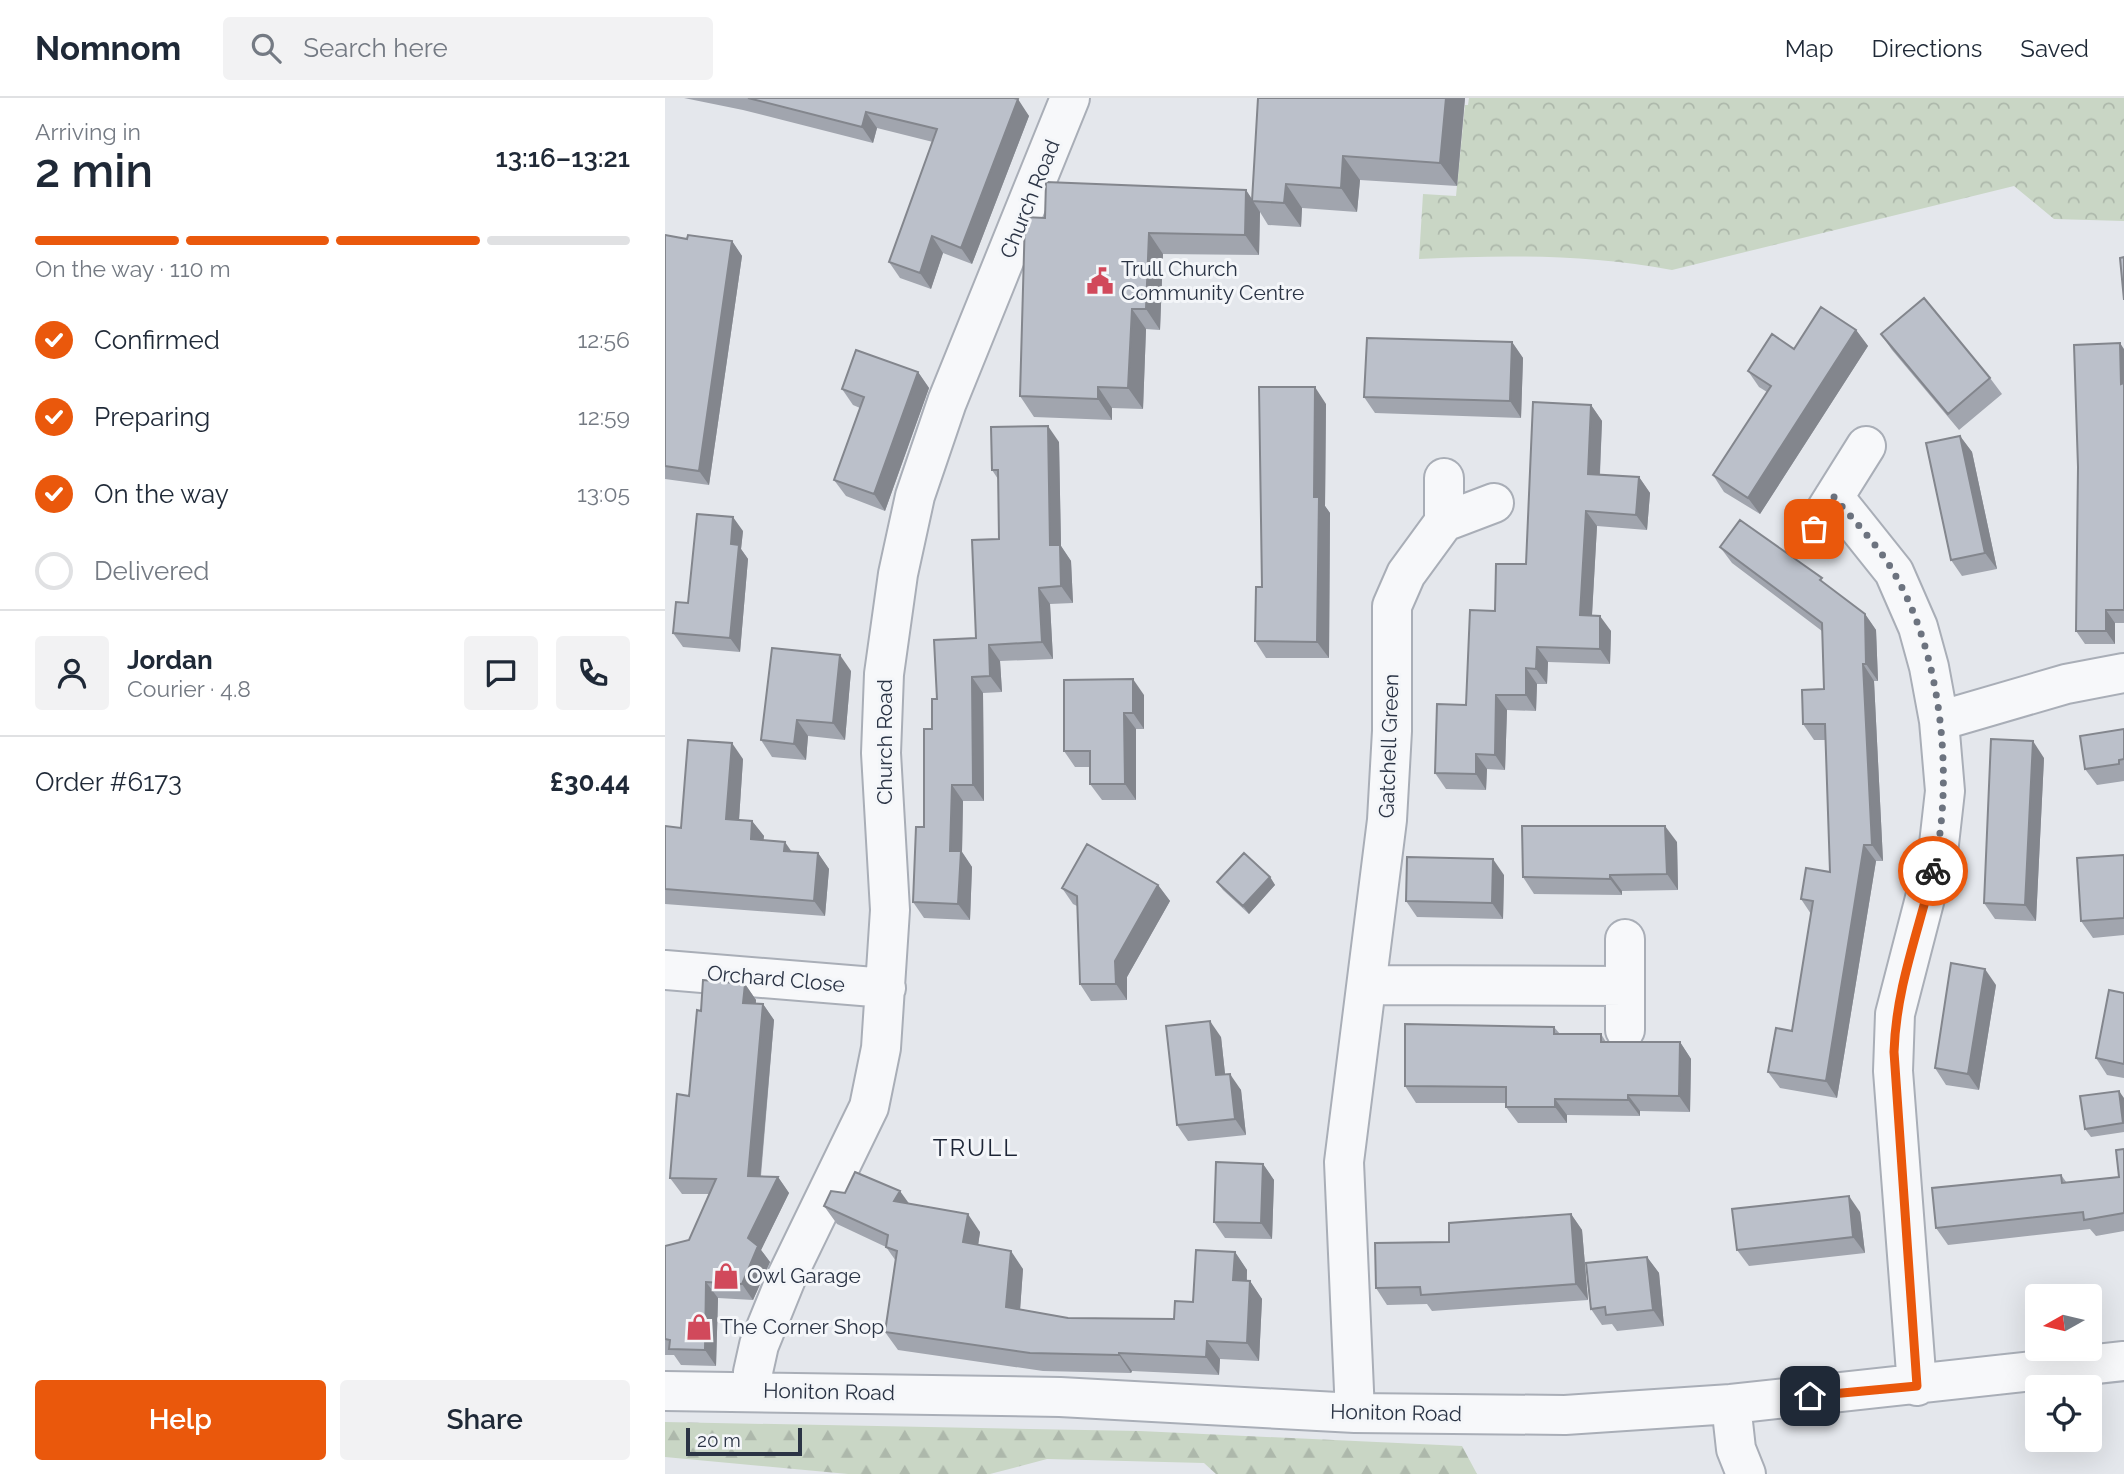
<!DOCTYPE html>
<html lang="en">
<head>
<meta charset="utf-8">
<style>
  body { margin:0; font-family:Raleway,sans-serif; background:#f2f2f3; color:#1f2937; height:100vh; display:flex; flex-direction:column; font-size:26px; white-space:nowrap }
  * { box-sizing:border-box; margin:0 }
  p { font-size:23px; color:#747a83 }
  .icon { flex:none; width:38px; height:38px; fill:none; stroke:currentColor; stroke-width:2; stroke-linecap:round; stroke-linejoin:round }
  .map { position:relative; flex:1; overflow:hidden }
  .details { display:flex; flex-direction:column; background:#fff; width:665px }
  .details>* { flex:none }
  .needle { width:46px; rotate:262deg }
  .tools { position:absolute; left:1360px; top:1186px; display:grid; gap:14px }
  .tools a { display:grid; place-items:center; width:77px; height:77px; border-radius:7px; background:#fff; box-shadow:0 7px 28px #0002; font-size:35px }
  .scale { position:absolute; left:21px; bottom:18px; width:116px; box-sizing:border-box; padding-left:7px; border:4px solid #2b3445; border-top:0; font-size:19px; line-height:24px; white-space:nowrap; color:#2b3445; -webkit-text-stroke:5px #f4f6f9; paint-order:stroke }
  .pin { position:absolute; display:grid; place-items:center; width:60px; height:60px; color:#fff; margin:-30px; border-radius:14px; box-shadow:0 4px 10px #0006 }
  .courier { position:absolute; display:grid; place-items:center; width:70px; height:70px; margin:-35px; border:5px solid #ea580c; border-radius:50%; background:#fff; color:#222; box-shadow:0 2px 9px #0007 }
  .headline em { font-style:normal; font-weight:600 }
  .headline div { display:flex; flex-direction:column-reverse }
  .headline { display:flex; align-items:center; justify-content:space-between; height:119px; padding:0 35px }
  h1 { font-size:46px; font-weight:600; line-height:52px }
  .bar { display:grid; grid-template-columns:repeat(4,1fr); gap:10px 7px; align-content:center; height:84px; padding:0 35px }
  .bar i { height:9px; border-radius:5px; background:#e0e1e3 }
  .bar .current { background:#ea580c }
  .bar p { grid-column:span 4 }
  .line { display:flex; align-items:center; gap:18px; padding:0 35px; border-top:2px solid #e0e1e3 }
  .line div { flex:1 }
  .round { display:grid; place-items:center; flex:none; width:74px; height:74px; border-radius:7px; background:#f2f2f3 }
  ol { padding:0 35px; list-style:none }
  li { display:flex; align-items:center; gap:21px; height:77px }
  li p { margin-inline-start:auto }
  li .icon { padding:7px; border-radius:50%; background:#ea580c; color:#fff; stroke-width:4 }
  li:last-child { color:#747a83 }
  li i { width:38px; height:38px; border:4px solid #e0e1e3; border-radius:50% }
  .primary-button { display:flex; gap:14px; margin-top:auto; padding:14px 35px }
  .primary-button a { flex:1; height:80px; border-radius:7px; background:#ea580c; color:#fff; font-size:28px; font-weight:600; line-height:80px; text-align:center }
  .primary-button a+a { background:#f2f2f3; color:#1f2937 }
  header { display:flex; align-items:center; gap:42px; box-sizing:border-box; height:98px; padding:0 35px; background:#fff; border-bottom:2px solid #e0e1e3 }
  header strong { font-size:33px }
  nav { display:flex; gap:38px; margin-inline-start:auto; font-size:24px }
  .search { width:490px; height:63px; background:#f2f2f3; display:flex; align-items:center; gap:18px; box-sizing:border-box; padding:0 24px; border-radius:7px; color:#747a83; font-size:26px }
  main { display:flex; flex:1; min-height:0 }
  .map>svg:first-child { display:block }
</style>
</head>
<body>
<header>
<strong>Nomnom</strong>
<div class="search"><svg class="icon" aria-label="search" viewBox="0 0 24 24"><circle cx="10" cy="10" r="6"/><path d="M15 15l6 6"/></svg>Search here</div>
<nav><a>Map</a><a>Directions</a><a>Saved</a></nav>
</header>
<main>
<section class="details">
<div class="headline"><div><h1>2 min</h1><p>Arriving in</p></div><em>13:16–13:21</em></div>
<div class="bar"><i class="current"></i><i class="current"></i><i class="current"></i><i></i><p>On the way · 110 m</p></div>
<ol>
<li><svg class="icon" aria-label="check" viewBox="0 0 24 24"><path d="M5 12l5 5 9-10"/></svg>Confirmed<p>12:56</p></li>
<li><svg class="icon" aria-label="check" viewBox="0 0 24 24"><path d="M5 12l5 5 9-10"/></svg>Preparing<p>12:59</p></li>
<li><svg class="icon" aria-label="check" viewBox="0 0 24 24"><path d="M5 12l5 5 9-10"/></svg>On the way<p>13:05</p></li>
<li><i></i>Delivered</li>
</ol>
<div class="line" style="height:126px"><a class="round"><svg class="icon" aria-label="person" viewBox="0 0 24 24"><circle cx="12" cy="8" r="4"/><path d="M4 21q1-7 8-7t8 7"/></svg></a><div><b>Jordan</b><p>Courier · 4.8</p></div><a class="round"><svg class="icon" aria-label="chat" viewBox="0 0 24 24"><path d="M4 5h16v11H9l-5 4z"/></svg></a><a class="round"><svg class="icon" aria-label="phone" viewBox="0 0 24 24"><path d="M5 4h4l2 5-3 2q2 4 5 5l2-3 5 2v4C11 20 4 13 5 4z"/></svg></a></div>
<div class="line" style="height:91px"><div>Order #6173</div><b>£30.44</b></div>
<div class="primary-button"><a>Help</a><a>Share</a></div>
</section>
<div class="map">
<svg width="1459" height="1376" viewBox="0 0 1459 1376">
  <defs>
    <pattern id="forest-firs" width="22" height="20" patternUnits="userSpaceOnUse" patternTransform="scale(1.75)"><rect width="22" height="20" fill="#c9d6c5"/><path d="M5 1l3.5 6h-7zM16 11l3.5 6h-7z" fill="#adb8ab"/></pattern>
    <pattern id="park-crowns" width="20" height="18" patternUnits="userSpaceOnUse" patternTransform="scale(1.75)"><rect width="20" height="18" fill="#c9d6c5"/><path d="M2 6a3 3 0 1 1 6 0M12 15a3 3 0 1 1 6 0" fill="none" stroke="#adb8ab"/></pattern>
  </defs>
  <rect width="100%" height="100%" fill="#e4e7ec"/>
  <!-- forest -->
  <path fill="url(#forest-firs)" d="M0,1324L475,1333L797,1348L812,1376H551L539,1365L382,1361L325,1376H183L0,1359Z"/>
  <!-- park -->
  <path fill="url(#park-crowns)" d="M804,0H1459V123L1389,121L1349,88L1007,172C922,156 839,157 754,161L758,96L791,98L800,7H803Z"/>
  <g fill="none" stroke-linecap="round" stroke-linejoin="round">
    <defs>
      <path id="minor" d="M1169,399L1229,474L1253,529L1264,569L1274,623L1280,693L1274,746L1230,916L1228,973L1252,1288
        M779,424V380
        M1149,431L1201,348
        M1274,623L1401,586L1459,575
        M0,872L221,890
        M703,887L960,888
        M960,932V841
        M0,1293L395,1299L690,1315L900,1317L1066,1306L1459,1263
        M90,1293L88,1274L94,1247L122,1178L204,1009L216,950L225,812L216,655L219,576L233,476L250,398L282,304L405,0
        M1066,1306L1071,1351L1081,1376
        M690,1315L679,1064L722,722L727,633V508L741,476L779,424L829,405"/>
    </defs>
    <!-- minor casing -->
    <use href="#minor" stroke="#a9aeb7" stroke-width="42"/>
    <!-- minor -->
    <use href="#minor" stroke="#f7f8fa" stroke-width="38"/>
  </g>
  <!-- wall -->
  <path fill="#a1a5ae" d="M19,0H349L364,18L307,166L278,155L266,191L235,180L224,164L268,44L212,30L208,45L78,12Z
    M593,0H800L792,88L695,82L692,114L637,110L636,129L603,127L595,114L594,157L498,156L495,232L481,231L478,311L447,310V322L369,319L355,298L380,120L581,92L587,101Z
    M0,137L22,141L67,143L77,158L44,387L0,381Z
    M1191,232L1203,248L1095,416L1059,394L1048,377L1102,294L1094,289L1083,273L1129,251Z
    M1216,236L1325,280L1337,296L1294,332L1227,252Z
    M847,244L858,260L856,320L710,315L699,299Z
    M1459,251V525H1450V546H1420L1411,533Z
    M253,274L264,290L220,413L181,398L169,382L195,310L188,307L177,291Z
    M661,306L660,408L665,415L664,560H601L590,543L597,489Z
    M926,307L937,323L935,377L974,379L985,395L982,432L932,428L927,518L946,533L945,566L883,564L882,586H872L871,613L842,612L840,672L822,671L821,692L781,691L770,675L801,607L830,513L861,466Z
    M1295,338L1307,354L1332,471L1297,478L1286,462Z
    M394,344L396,448L406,463L408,505L385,506L388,561L335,563L337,594L318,595L319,703H298L297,754L307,769L305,822L259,820L248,804L259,729L267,631L272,601L311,540L334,441L333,381L327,372Z
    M78,433L76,451L83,461L75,554L18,549L8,535Z
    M1055,449L1163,489L1200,516L1211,532L1213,583H1209L1218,763H1211L1172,1000L1115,990L1103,974L1127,933L1146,816L1136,801L1165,774L1161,642H1149L1138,626L1159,591L1157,533L1067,465Z
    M186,573L180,642L143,638L141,662L107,659L96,642Z
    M479,597V631H471V702H437L425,686V669H410L399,653Z
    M1459,631V683L1432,687L1420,671Z
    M1379,660L1371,823L1330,821L1319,805Z
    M78,661L74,722L87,723L99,738L98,742L127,753L153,755L164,771L160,818L0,806V728L16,730Z
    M1012,744L1013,792L957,793V797L869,796L858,779Z
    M1459,757V837L1428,840L1416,823Z
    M839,777L838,821L752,819L741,803Z
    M605,779L610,787L584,816L558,792L552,784Z
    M493,787L505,803L462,879V902L426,903L415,886L412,808L408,806L397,790Z
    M80,886L91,902V906H98L109,922L96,1078L113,1079L124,1095L96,1152L105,1164L88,1202L53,1200L51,1268L16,1267L9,1257H0V1148L24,1142L44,1096H17L5,1080L24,998L36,913Z
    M1331,887L1314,992L1281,987L1270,970Z
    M1459,895V980L1442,977L1431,960Z
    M889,929L895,936H936L941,944H1015L1026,961L1025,1014L975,1013V1018L902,1017V1025H853L841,1009V1005H751L740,988Z
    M556,939L560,976L576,992L581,1037L523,1043L512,1027Z
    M1459,1000V1034L1426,1039L1420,1031Z
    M1459,1051V1133L1431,1138L1425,1131L1283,1147L1271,1130L1396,1077L1402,1085L1454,1079Z
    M598,1066L609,1082L607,1141L560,1140L549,1124Z
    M245,1106L315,1134L313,1147L358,1171L355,1211L403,1220L509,1221L528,1204L570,1154L582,1172V1183H585L597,1201L594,1263L555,1261L554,1277L467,1273L466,1275L378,1273L233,1252L220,1234L231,1163L221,1149L172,1126L159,1108Z
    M1195,1114L1200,1155L1084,1168L1072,1152Z
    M906,1116L917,1132L923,1202L767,1213L762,1206L722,1207L711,1190L784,1144Z
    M982,1159L994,1175L999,1228L952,1233L947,1226L937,1227L926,1211Z"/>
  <!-- shaded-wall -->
  <path fill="#83868d" d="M781,0H800L792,88L775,65Z
    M353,1L364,18L307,166L296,150Z
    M201,14L212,30L208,45L197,29Z
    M678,58L695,82L692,114L676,90Z
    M621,86L637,110L636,129L619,105Z
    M581,92L595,114L594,157L580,137Z
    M484,135L498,156L495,232L481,211Z
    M267,138L278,155L266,191L255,175Z
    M67,143L77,158L44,387L34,373Z
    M467,211L481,231L478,311L463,290Z
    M1191,232L1203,248L1095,416L1083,400Z
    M847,244L858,260L856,320L845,303Z
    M1455,245L1459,251V289L1456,286Z
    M253,274L264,290L220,413L209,396Z
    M433,289L447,310V322L433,301Z
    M650,289L661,306L660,408L665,415L664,560L652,544L649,399Z
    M926,307L937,323L934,392L923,376Z
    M383,328L394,344L396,448L406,463L408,505L396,488L385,447Z
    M1295,338L1307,354L1332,471L1320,455Z
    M974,379L985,395L982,432L971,417Z
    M921,413L932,428L926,533L915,517Z
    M68,419L78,433L76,451L83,461L75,554L65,540L66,446Z
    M374,490L385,506L388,561L377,544Z
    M1441,512L1450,525V546L1441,533Z
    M1200,516L1211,532L1213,583L1201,566Z
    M935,518L946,533L945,566L935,551Z
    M324,547L335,563L337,594L325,578Z
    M872,549L883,564L882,586L871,571Z
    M175,557L186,573L180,642L168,625Z
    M1198,566L1209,583L1218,763L1207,747Z
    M861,570L872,586L871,613L861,597Z
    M307,579L318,595L319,703L308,687Z
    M468,581L479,597V631L468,615Z
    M831,597L842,612L840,672L830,657Z
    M459,615L471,631V702L460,686Z
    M132,622L143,638L141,662L129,646Z
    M1368,643L1379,660L1371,823L1360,807Z
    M67,645L78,661L73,737L61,721Z
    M811,656L822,671L821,692L811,676Z
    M287,687L298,703L297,754L307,769L305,822L293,806L285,753Z
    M87,723L99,738L97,757L86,741Z
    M1000,728L1012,744L1013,792L1002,776Z
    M120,744L131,760L119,753Z
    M1199,747L1211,763L1172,1000L1161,983Z
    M153,755L164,771L160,818L149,803Z
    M828,761L839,777L838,821L827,805Z
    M945,777L957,793V797L945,781Z
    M605,779L610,787L584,816L578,808Z
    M493,787L505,803L462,879V902L451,886L450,863Z
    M1320,871L1331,887L1314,992L1303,976Z
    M80,886L91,902L89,921L78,905Z
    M98,906L109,922L94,1094L83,1078Z
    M545,923L556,939L562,994L551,977Z
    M1015,944L1026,961L1025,1014L1014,998Z
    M565,976L576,992L581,1037L570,1021Z
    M1454,993L1459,1000V1026L1458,1025Z
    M963,997L975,1013V1018L963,1002Z
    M890,1001L902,1017V1025L890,1009Z
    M598,1066L609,1082L607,1141L596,1125Z
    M113,1079L124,1095L96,1152L105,1164L88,1202L77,1186L83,1140Z
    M235,1093L248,1111L229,1103Z
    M1184,1098L1195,1114L1200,1155L1188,1139Z
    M303,1116L315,1134L311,1162L298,1144Z
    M906,1116L917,1132L923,1202L911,1186Z
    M346,1153L358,1171L354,1227L341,1209Z
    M570,1154L582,1172L581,1200L568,1182Z
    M982,1159L994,1175L999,1228L988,1212Z
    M585,1183L597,1201L594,1263L582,1245Z
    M41,1184L53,1200L51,1268L40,1252Z
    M542,1243L555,1261L554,1277L541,1259Z
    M454,1255L467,1273L466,1275L454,1257Z"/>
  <!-- building -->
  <path fill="#bbc0ca" stroke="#83868d" stroke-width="2" d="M83,0H349L353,1L296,150L267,138L255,175L224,164L272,31L201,14L197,29Z
    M593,0H781L775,65L678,58L676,90L621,86L619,105L587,103Z
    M381,84L581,92L580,137L484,135L481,211H467L463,290L433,289V301L355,298L360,119L380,120Z
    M0,137L22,141L23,137L67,143L34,373L0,368Z
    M1459,159V202L1455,160Z
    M1259,200L1325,280L1283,316L1216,236Z
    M1156,209L1191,232L1083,400L1048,377L1106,288L1083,273L1107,236L1129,251Z
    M702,240L847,244L845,303L699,299Z
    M1455,245L1456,286L1459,285V512H1441V533H1411L1413,369L1409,247Z
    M191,252L253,274L209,396L169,382L199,299L177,291Z
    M594,289H650L649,399H654L652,544L590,543L591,489H597Z
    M868,304L926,307L923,376L974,379L971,417L921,413L915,517L935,518V551L872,549L871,571L861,570V597H831L830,657L811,656V676L770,675L772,606L801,607L805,512L830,513L831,466H861Z
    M383,328L385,447H395L396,488L374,490L377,544L324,547L325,578L307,579L308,687H287L285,753H296L293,806L248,804L251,729H259V631H267V601H272L269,542L311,540L307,442L334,441L333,372H327L326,329Z
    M1295,338L1320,455L1286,462L1261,345Z
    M32,416L68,419L66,446L74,447L65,540L8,535L11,504L23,505Z
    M1075,422L1157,480L1155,482L1200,516L1201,566H1198L1207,747H1199L1161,983L1103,974L1111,930L1127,933L1148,803L1136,801L1141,770L1165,774L1160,626H1138L1137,592L1159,591L1157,525L1055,449Z
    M107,550L175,557L168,625L132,622L129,646L96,642Z
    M468,581V615H459L460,686H425V653H399V582Z
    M1459,631V661L1454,662V666L1420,671L1415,638Z
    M1326,641L1368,643L1360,807L1319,805Z
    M23,642L67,645L61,721L87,723L86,741L120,744L119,753L153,755L149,803L0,791V728L16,730Z
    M857,728H1000L1002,776L945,777V781L858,779Z
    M422,746L493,787L450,863L451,886H415L412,798L397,790Z
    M579,755L605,779L578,808L552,784Z
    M1459,757V820L1416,823L1412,760Z
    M742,759L828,761L827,805L741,803Z
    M1286,865L1320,871L1303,976L1270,970Z
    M38,882L80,886L78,905L98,906L83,1078L113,1079L83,1140L93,1148L77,1186L41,1184L40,1252L4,1251L5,1242L0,1241V1148L24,1142L51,1081L5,1080L12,996L24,998L32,912L36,913Z
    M1444,892L1459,895V966L1431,960Z
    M545,923L551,977L565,976L570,1021L512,1027L501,928Z
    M740,926L889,929V936H936V944H1015L1014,998L963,997V1002L890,1001V1009H841V989L740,988Z
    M1454,993L1458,1025L1420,1031L1415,998Z
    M1459,1051V1115L1419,1122L1418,1114L1271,1130L1267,1090L1396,1077L1397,1085L1454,1079L1451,1052Z
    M551,1064L598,1066L596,1125L549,1124Z
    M190,1074L235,1093L229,1103L303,1116L298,1144L346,1153L341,1209L403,1220L509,1221L510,1203L528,1204L531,1152L570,1154L568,1182L585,1183L582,1245L542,1243L541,1259L454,1255V1257L365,1255L220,1234L232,1153L221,1149L223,1137L159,1108L166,1093L180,1095Z
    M1184,1098L1188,1139L1072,1152L1067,1111Z
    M906,1116L911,1186L772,1196L756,1197L755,1189L711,1190L710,1145L784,1144V1125Z
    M982,1159L988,1212L941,1217L940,1209L926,1211L921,1165Z"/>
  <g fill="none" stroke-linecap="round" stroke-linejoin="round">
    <!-- done -->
    <path stroke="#6c737f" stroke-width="7" stroke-dasharray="0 12.6" d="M1149,431L1169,399C1189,423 1214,448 1229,475C1277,556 1290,683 1268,773"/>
    <!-- route -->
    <path stroke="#ea580c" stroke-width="9" d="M1145,1298L1252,1288L1229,954C1231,890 1253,835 1268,773"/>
  </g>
  <!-- icons -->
  <defs>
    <symbol id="civic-bare" viewBox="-9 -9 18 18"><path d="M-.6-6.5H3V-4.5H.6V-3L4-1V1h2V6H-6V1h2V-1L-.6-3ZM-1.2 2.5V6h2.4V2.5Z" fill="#d1495b" stroke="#f4f6f9" stroke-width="2.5" paint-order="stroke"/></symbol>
    <symbol id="shop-bare" viewBox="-9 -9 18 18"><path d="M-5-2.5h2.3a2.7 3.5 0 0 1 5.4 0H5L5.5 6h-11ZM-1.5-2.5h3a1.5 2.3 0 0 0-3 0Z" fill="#d1495b" stroke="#f4f6f9" stroke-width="2.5" paint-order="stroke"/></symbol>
  </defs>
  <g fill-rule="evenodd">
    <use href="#civic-bare" x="416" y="164" width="38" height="38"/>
    <use href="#shop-bare" x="42" y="1159" width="38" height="38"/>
    <use href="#shop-bare" x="15" y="1210" width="38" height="38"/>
  </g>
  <g text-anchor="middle" stroke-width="6" stroke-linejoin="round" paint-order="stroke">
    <!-- street labels -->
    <g font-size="21" fill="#2b3445" stroke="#f4f6f9">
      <text transform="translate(365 101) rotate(-68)" y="7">Church Road</text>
      <text transform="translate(220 644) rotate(-90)" y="7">Church Road</text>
      <text transform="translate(724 648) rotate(-88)" y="7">Gatchell Green</text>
      <text transform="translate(111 881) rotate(5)" y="7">Orchard Close</text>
      <text transform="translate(164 1294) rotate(1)" y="7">Honiton Road</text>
      <text transform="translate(731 1315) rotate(1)" y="7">Honiton Road</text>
    </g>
    <!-- poi labels -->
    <g font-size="21" fill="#2b3445" stroke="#f4f6f9" text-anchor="start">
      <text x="456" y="178">Trull Church<tspan x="456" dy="24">Community Centre</tspan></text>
      <text x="82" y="1185">Owl Garage</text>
      <text x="55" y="1236">The Corner Shop</text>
    </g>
    <!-- quarter labels -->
    <g font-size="24" letter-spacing="2" fill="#1d2536" stroke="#f4f6f9">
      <text x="311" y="1058">TRULL</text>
    </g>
  </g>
</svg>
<div class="tools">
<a><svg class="needle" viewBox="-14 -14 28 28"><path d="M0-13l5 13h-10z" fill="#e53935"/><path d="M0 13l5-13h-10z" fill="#747a83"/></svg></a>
<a><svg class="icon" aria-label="locate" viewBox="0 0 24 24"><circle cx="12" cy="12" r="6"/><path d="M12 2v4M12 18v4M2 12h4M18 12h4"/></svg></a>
</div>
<div class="scale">20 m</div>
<div class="pin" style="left:1149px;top:431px;background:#ea580c"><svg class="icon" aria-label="bag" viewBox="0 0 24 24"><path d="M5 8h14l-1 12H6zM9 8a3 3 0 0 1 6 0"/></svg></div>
<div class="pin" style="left:1145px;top:1298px;background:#1f2937"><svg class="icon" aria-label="home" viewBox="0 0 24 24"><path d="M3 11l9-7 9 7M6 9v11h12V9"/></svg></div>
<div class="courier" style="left:1268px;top:773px"><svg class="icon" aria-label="bike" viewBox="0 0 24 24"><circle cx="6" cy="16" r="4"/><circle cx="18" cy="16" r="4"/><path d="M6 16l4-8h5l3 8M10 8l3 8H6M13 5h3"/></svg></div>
</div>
</main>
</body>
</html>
